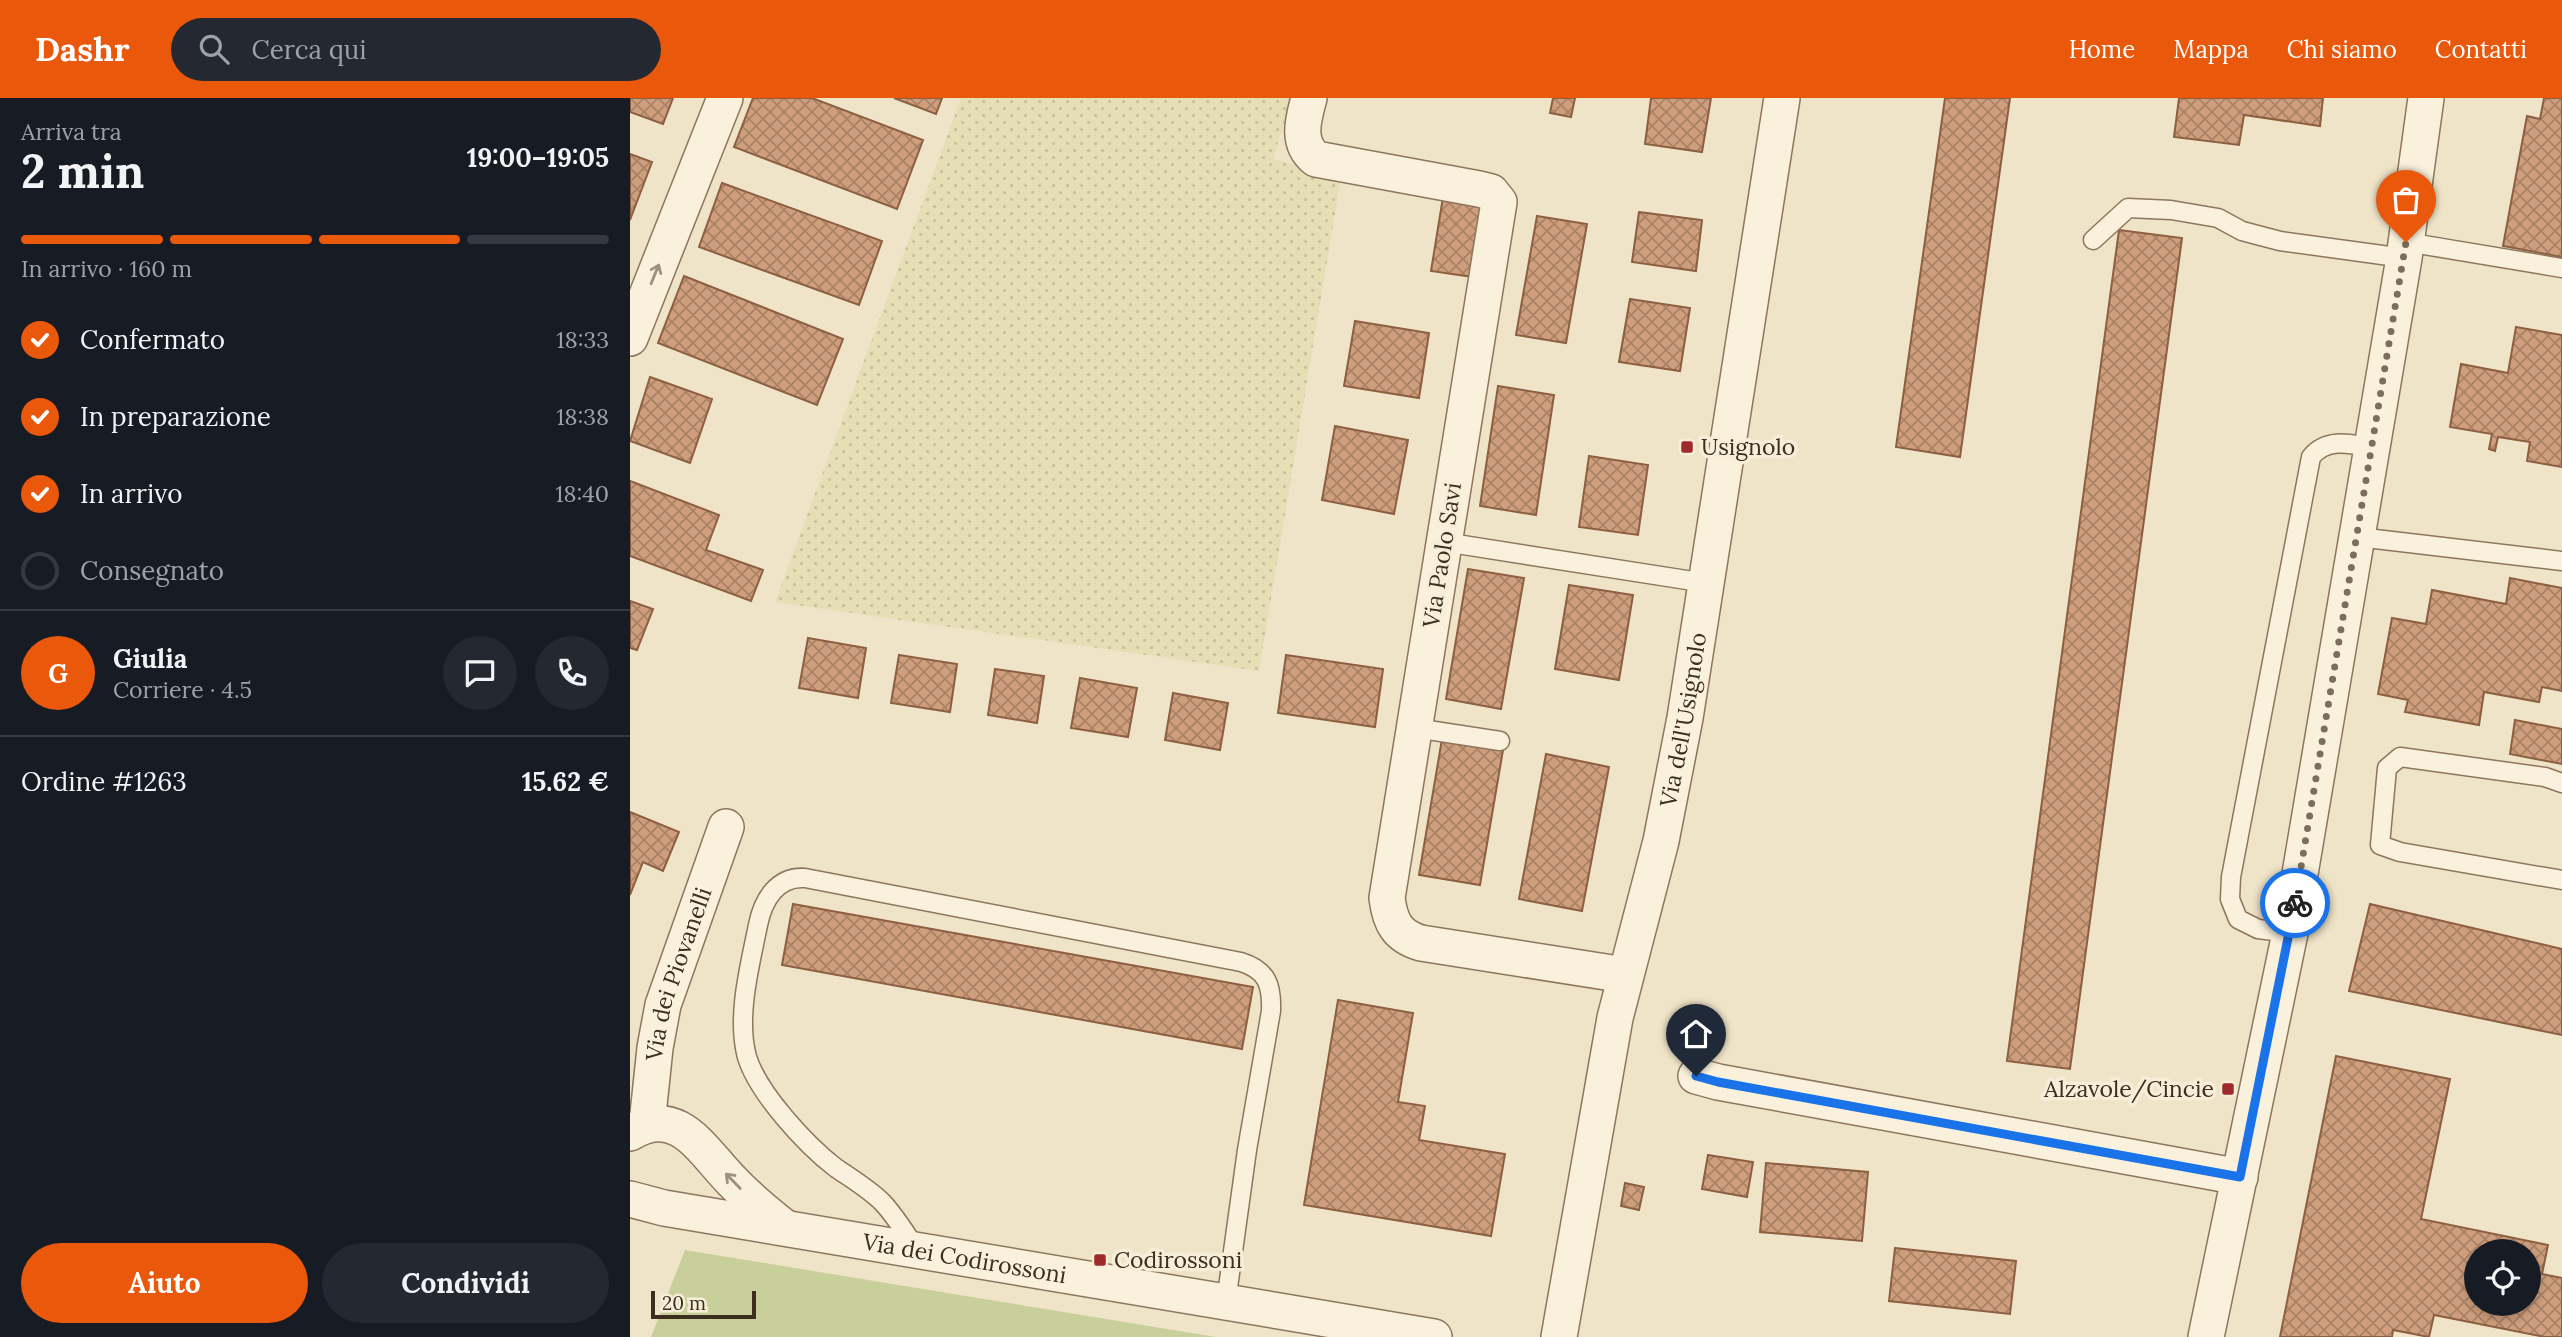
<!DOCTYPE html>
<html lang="it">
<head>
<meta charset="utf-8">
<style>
  body { margin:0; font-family:Lora,serif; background:#242831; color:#f1f3f6; height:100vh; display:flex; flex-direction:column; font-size:26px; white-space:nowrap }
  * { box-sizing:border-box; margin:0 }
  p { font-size:23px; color:#9ea1a6 }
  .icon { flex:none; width:38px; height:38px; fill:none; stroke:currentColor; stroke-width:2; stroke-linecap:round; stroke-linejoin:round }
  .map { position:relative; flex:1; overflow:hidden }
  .side { display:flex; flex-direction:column; background:#171b24; width:630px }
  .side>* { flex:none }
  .buttons { position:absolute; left:1834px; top:1141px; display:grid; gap:14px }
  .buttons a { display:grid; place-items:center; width:77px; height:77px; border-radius:50%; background:#171b24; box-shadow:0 4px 10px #0003; font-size:35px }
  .scale { position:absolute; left:21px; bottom:18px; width:105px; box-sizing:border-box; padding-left:7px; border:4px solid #3d2e20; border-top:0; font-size:19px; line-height:24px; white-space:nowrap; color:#3d2e20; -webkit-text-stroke:5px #f7eed8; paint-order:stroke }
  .pin { position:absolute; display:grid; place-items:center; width:60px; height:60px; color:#fff; margin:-72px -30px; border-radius:50% 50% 50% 0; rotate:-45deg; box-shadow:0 0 7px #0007 }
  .pin .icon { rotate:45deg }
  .courier { position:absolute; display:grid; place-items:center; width:70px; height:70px; margin:-35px; border:5px solid #1a73e8; border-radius:50%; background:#fff; color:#222; box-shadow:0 2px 9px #0007 }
  .headline em { font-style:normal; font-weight:700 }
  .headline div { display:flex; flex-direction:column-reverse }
  .headline { display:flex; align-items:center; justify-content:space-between; height:119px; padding:0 21px }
  h1 { font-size:46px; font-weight:700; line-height:52px }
  .bar { display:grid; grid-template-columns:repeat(4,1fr); gap:10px 7px; align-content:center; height:84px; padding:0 21px }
  .bar i { height:9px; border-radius:5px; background:#363941 }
  .bar .on { background:#ea580c }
  .bar p { grid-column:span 4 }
  .line { display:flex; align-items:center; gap:18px; padding:0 21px; border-top:2px solid #363941 }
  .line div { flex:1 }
  .round { display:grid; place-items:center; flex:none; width:74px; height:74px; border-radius:37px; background:#242831 }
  ol { padding:0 21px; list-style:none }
  li { display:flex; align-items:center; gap:21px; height:77px }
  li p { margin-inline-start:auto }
  li .icon { padding:7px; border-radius:50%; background:#ea580c; color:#fff; stroke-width:4 }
  li:last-child { color:#9ea1a6 }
  li i { width:38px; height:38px; border:4px solid #363941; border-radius:50% }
  .cta { display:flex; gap:14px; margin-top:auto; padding:14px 21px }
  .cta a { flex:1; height:80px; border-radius:42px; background:#ea580c; color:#fff; font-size:28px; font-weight:700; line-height:80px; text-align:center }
  .cta a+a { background:#242831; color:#f1f3f6 }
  header { display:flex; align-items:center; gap:42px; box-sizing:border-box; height:98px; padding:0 35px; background:#ea580c; color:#fff }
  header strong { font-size:33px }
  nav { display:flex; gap:38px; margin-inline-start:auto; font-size:24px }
  .search { width:490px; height:63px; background:#242831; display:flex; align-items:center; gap:18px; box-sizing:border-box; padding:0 24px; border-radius:38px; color:#9ea1a6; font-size:26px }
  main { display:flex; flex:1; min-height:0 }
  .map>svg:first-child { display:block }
</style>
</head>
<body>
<header>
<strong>Dashr</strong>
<div class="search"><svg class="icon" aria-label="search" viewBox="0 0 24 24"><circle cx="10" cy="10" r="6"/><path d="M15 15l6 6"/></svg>Cerca qui</div>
<nav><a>Home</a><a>Mappa</a><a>Chi siamo</a><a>Contatti</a></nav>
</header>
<main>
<section class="side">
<div class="headline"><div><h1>2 min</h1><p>Arriva tra</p></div><em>19:00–19:05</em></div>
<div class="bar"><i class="on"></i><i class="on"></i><i class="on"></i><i></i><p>In arrivo · 160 m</p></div>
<ol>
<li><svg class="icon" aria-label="check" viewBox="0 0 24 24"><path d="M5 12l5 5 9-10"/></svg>Confermato<p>18:33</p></li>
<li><svg class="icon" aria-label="check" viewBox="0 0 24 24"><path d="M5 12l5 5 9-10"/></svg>In preparazione<p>18:38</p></li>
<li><svg class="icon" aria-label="check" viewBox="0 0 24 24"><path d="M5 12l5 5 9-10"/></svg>In arrivo<p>18:40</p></li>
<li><i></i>Consegnato</li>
</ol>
<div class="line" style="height:126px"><b class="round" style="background:#ea580c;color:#fff">G</b><div><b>Giulia</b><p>Corriere · 4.5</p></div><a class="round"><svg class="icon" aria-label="chat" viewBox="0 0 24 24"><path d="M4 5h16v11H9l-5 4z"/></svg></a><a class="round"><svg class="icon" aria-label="phone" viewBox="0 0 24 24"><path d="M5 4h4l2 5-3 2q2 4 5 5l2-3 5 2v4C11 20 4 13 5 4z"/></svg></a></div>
<div class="line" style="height:91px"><div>Ordine #1263</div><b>15.62 €</b></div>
<div class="cta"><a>Aiuto</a><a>Condividi</a></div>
</section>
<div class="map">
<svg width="1932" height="1239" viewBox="0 0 1932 1239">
  <defs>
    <pattern id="farmland-dots" width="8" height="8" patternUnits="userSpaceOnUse" patternTransform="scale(1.75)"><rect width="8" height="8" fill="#e6deb5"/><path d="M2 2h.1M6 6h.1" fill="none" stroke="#c6bf9b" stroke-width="1.8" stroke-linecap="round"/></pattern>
    <pattern id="building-cross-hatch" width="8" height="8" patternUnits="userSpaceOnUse" patternTransform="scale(1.75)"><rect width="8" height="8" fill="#cf9f7d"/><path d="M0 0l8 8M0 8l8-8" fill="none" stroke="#a98266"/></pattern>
  </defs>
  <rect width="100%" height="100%" fill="#f0e4c8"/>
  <!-- farmland -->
  <path fill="url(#farmland-dots)" d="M331,0H662L643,61L711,79L629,573L145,504Z"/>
  <!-- green -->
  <path fill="#c9cf9b" d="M55,1152L586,1239H21Z"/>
  <!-- building -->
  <path fill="url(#building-cross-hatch)" stroke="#8d5f41" stroke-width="2" fill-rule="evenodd" d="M0,0H43L33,26L0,14Z
    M123,0H182L293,42L267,111L104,49Z
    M264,0H312L306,16Z
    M923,0H945L941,19L920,15Z
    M1021,0H1081L1072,54L1015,46Z
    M1315,0H1380L1330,359L1266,349Z
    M1549,0H1693L1690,28L1614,17L1609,47L1544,39Z
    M1914,0H1932V159L1873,148L1897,18L1910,21Z
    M0,56L22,64L0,122Z
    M92,85L252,143L229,207L69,149Z
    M814,93L856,100L843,179L801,173Z
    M1009,114L1072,122L1066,173L1002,164Z
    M907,118L957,126L936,245L886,237Z
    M1489,132L1552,140L1440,971L1377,963Z
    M54,178L213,241L187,307L28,245Z
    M1000,201L1060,210L1050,273L989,264Z
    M725,223L799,235L789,300L714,288Z
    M1886,229L1932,237V369L1897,363L1900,344L1868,339L1865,353L1859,351L1862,336L1820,329L1831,266L1878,275Z
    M20,279L82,301L60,365L0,343Z
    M868,288L924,297L906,417L850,408Z
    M705,328L778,342L764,416L692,402Z
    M959,358L1018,367L1008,437L949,429Z
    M0,383L89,417L76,452L133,472L121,503L0,458Z
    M838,471L894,480L871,611L816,601Z
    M1880,480L1932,490V593L1912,589L1909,604L1854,594L1849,627L1775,614L1778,602L1748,596L1762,520L1796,526L1802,492L1876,506Z
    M939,487L1003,497L989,582L925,571Z
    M0,503L23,511L7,552L0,550Z
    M178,540L236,550L228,600L169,590Z
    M269,557L327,566L320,614L261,605Z
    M656,557L753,571L745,629L648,615Z
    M365,571L414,578L407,625L358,617Z
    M450,580L507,590L498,639L441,630Z
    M543,595L598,605L590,652L535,642Z
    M1885,622L1932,631V666L1880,656Z
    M812,641L873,652L850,787L789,777Z
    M916,656L979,669L952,813L889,801Z
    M0,714L49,734L33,773L13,764L0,797Z
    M163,806L623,889L612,951L152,867Z
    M1740,806L1932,851V937L1719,893Z
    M708,902L783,915L768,1004L795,1008L789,1042L875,1056L861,1138L674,1107Z
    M1706,958L1820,981L1791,1121L1918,1147L1912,1176L1932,1180V1239H1915L1804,1217L1799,1239L1763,1232L1762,1239H1650ZM1846,1153H1899V1206H1846Z
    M1078,1057L1123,1064L1117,1099L1072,1091Z
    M1136,1065L1238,1074L1232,1143L1130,1134Z
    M995,1085L1014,1089L1009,1112L991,1108Z
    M1265,1150L1386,1163L1380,1216L1259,1203Z"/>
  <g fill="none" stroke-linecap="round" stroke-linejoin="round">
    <defs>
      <path id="lane" d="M1463,142L1498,110L1541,112L1588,120L1612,133L1650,143L1774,160
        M1776,144L1932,170
        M1728,439L1932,463
        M814,444L1076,485
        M785,630L870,643
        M1932,685L1915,679L1770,659L1757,670L1750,747L1770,754L1932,782
        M1660,835L1628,831L1608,821L1600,801L1601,779L1681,359C1697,339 1721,346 1743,350
        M287,1152C276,1136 266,1119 253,1105C239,1091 222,1081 206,1070C176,1047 128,995 117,959C106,919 120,867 128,827C133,802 147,778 175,780L611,864C637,872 642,887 641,913L617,1052L596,1204"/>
      <g id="street">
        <path d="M679,0C673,22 666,45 686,61L849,91L861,94L869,104L757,800C760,824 767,838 791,845L995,877"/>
        <path d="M0,240L95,0"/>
        <path d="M1066,978L1088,984L1610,1079"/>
        <path id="s1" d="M17,1026L25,950L33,907L96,729"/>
        <path d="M0,1035C48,1006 71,1051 101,1082C117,1099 135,1114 154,1129"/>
        <path id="s2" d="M0,1101L34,1110L804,1239"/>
        <path id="s3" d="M929,1239L985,920L1031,743L1055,620L1152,0"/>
        <path d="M1576,1239L1660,835L1774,160L1796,0"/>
      </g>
    </defs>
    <!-- lane casing -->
    <use href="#lane" stroke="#8d765c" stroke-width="21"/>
    <!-- street casing -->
    <use href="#street" stroke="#8d765c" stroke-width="38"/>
    <!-- lane -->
    <use href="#lane" stroke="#faf1dc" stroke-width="18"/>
    <!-- street -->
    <use href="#street" stroke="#faf1dc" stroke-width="35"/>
  </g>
  <!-- one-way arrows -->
  <defs><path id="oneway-shaft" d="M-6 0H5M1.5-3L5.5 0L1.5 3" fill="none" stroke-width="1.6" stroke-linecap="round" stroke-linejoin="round" transform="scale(1.75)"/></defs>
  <g stroke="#9c907e">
    <use href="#oneway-shaft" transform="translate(25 176) rotate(-68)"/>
    <use href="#oneway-shaft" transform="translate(103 1083) rotate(-134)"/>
  </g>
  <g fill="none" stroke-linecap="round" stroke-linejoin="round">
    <!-- done -->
    <path stroke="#7c6e5b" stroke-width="7" stroke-dasharray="0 12.6" d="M1665,805L1776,144"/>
    <!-- route -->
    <path stroke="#1a73e8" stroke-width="9" d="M1066,978L1088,984L1610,1079L1665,805"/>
  </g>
  <!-- markers -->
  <g fill="#9e2a2b" stroke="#f7eed8" stroke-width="2.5">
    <rect x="1050" y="342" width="14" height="14" rx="3.5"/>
    <rect x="1591" y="984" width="14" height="14" rx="3.5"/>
    <rect x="463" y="1155" width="14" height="14" rx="3.5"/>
  </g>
  <g text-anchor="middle" stroke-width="7" stroke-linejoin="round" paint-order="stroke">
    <!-- poi labels -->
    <g font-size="23" fill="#3d2e20" stroke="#f7eed8" text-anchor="start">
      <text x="1071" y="357">Usignolo</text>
      <text x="1584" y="999" text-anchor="end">Alzavole/Cincie</text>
      <text x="484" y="1170">Codirossoni</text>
    </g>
    <!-- street labels -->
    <g font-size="23" fill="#3d2e20" stroke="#f7eed8">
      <text transform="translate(812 457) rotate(-81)" y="8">Via Paolo Savi</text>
      <text dy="8" stroke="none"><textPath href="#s3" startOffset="630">Via dell'Usignolo</textPath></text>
      <text dy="8" stroke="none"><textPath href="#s1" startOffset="154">Via dei Piovanelli</textPath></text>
      <text dy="8" stroke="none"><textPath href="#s2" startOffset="340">Via dei Codirossoni</textPath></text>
    </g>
  </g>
</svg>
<div class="buttons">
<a><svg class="icon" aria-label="locate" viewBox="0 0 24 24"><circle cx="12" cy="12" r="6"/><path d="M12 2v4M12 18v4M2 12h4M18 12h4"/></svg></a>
</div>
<div class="scale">20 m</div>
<div class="pin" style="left:1776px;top:144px;background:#ea580c"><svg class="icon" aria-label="bag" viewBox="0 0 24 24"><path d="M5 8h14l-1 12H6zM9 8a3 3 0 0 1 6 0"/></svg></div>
<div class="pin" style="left:1066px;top:978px;background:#1f2937"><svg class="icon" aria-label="home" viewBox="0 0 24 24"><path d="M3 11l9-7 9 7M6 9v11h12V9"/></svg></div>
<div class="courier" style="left:1665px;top:805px"><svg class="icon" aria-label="bike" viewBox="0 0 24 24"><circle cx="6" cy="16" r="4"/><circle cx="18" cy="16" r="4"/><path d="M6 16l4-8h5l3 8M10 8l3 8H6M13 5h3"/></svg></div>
</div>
</main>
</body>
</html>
